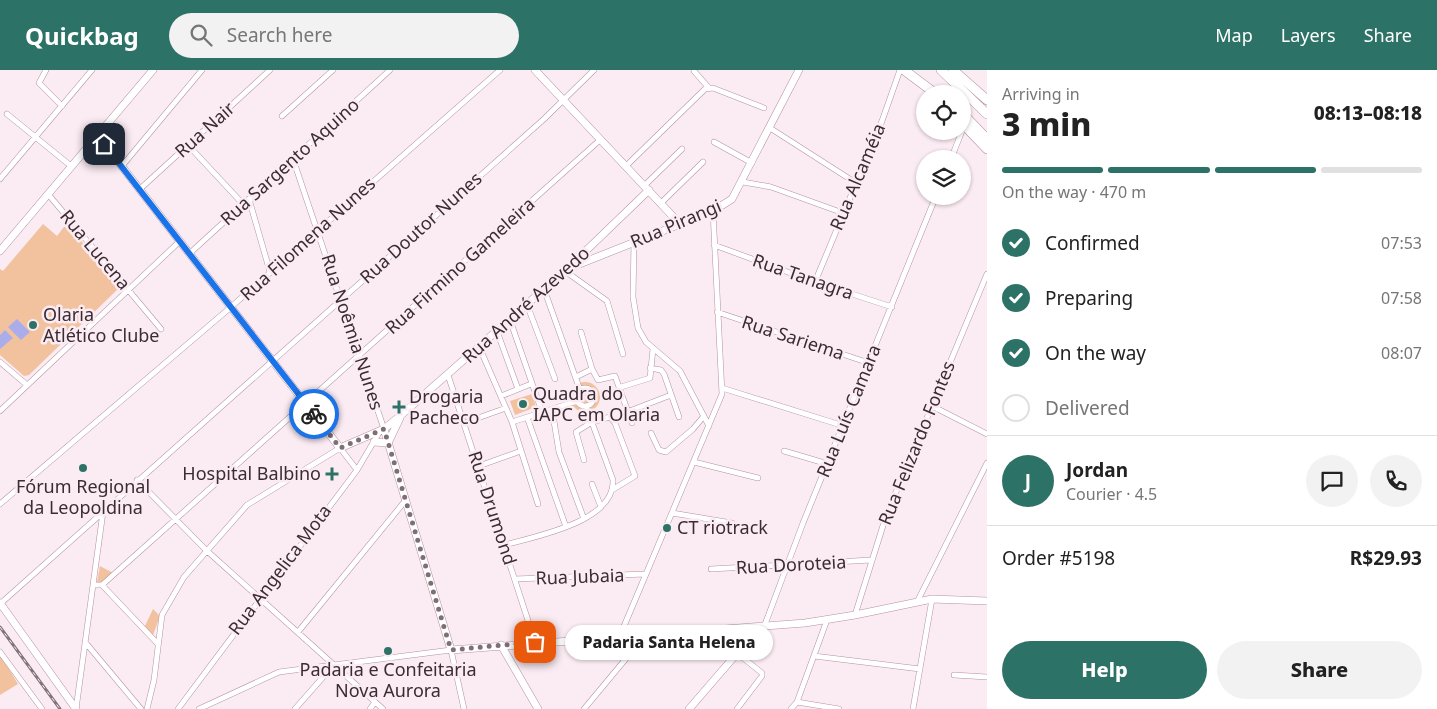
<!DOCTYPE html>
<html lang="en">
<head>
<meta charset="utf-8">
<style>
  body { margin:0; font-family:"Noto Sans",sans-serif; background:#f2f2f2; color:#222; height:100vh; display:flex; flex-direction:column; font-size:19px; white-space:nowrap }
  * { box-sizing:border-box; margin:0 }
  p { font-size:16px; color:#767676 }
  .icon { flex:none; width:28px; height:28px; fill:none; stroke:currentColor; stroke-width:2; stroke-linecap:round; stroke-linejoin:round }
  .map { position:relative; flex:1; overflow:hidden }
  .details { display:flex; flex-direction:column; background:#fff; width:450px }
  .details>* { flex:none }
  .tools { position:absolute; left:916px; top:15px; display:grid; gap:10px }
  .tools a { display:grid; place-items:center; width:55px; height:55px; border-radius:50%; background:#fff; box-shadow:0 1px 4px #0004; font-size:25px }
  .pin { position:absolute; display:grid; place-items:center; width:42px; height:42px; color:#fff; margin:-21px; border-radius:10px; box-shadow:0 2px 8px #0006 }
  .courier { position:absolute; display:grid; place-items:center; width:50px; height:50px; margin:-25px; border:4px solid #1a73e8; border-radius:50%; background:#fff; color:#222; box-shadow:0 1px 6px #0007 }
  .bubble { position:absolute; height:35px; border-radius:18px; background:#fff; box-shadow:0 1px 4px #0004; font-size:16px; font-weight:800; line-height:35px; text-align:center }
  .summary em { font-style:normal; font-weight:800 }
  .summary div { display:flex; flex-direction:column-reverse }
  .summary { display:flex; align-items:center; justify-content:space-between; height:85px; padding:0 15px }
  h1 { font-size:32px; font-weight:800; line-height:38px }
  .bar { display:grid; grid-template-columns:repeat(4,1fr); gap:8px 5px; align-content:center; height:60px; padding:0 15px }
  .bar i { height:6px; border-radius:4px; background:#e0e0e0 }
  .bar .current { background:#2d7266 }
  .bar p { grid-column:span 4 }
  .line { display:flex; align-items:center; gap:12px; padding:0 15px; border-top:1px solid #e0e0e0 }
  .line div { flex:1 }
  .round { display:grid; place-items:center; flex:none; width:52px; height:52px; border-radius:26px; background:#f2f2f2 }
  ol { padding:0 15px; list-style:none }
  li { display:flex; align-items:center; gap:15px; height:55px }
  li p { margin-inline-start:auto }
  li .icon { padding:5px; border-radius:50%; background:#2d7266; color:#fff; stroke-width:4 }
  li:last-child { color:#767676 }
  li i { width:28px; height:28px; border:2px solid #e0e0e0; border-radius:50% }
  .cta { display:flex; gap:10px; margin-top:auto; padding:10px 15px }
  .cta a { flex:1; height:58px; border-radius:30px; background:#2d7266; color:#fff; font-size:20px; font-weight:800; line-height:58px; text-align:center }
  .cta a+a { background:#f2f2f2; color:#222 }
  header { display:flex; align-items:center; gap:30px; box-sizing:border-box; height:70px; padding:0 25px; background:#2d7266; color:#fff }
  header strong { font-size:24px }
  nav { display:flex; gap:28px; margin-inline-start:auto; font-size:18px }
  .search { width:350px; height:45px; background:#f2f2f2; display:flex; align-items:center; gap:12px; box-sizing:border-box; padding:0 18px; border-radius:28px; color:#767676; font-size:19px }
  main { display:flex; flex:1; min-height:0 }
  .map>svg:first-child { display:block }
</style>
</head>
<body>
<header>
<strong>Quickbag</strong>
<div class="search"><svg class="icon" aria-label="search" viewBox="0 0 24 24"><circle cx="10" cy="10" r="6"/><path d="M15 15l6 6"/></svg>Search here</div>
<nav><a>Map</a><a>Layers</a><a>Share</a></nav>
</header>
<main>
<div class="map">
<svg width="987" height="639" viewBox="0 0 987 639">
  <rect width="100%" height="100%" fill="#fbebf2"/>
  <!-- green -->
  <path fill="#f2c29f" d="M67,153L119,218L29,305L24,306L0,285V199L3,201L43,154L57,166Z
    M570 327a15 15 0 1 1 30 0a15 15 0 1 1-30 0Z
    M532,324L536,337L515,345L510,331Z
    M100,496L113,503L100,514L97,512Z
    M153,539L160,546L153,565L144,558Z
    M0,584L18,614L0,625Z"/>
  <!-- water -->
  <path fill="#aaadea" d="M17,249L30,262L21,270L8,257Z
    M5,260L13,268L0,279V265Z"/>
  <g fill="none" stroke-linecap="round" stroke-linejoin="round">
    <defs>
      <path id="street" d="M46,0L39,13L62,36
        M694,1L709,18
        M7,44L71,96
        M282,46L333,0
        M770,58L856,113
        M714,72L752,93
        M188,75L243,134
        M293,89L384,359
        M951,89L962,61
        M122,96L202,0
        M626,96L705,19L713,18L764,38
        M0,109L92,0
        M743,112L771,117L843,143
        M644,116L682,79
        M140,119L270,0
        M48,124L161,259
        M249,129L270,202
        M661,133L703,92
        M634,172L633,227L638,258L646,272L680,301L709,356
        M714,175L815,212L892,237
        M189,184L390,0
        M565,201L607,231L623,284
        M815,212L882,51L900,0
        M544,219L580,320
        M531,233L528,237L555,309
        M717,242L869,293
        M510,250L542,342
        M502,259L498,264L518,319
        M481,281L512,352L538,434
        M0,292L27,315
        M650,298L661,300L664,304L679,347
        M592,299L598,310L615,306L632,353
        M448,305L535,572
        M576,307L592,299L581,262
        M621,317L650,308L653,279
        M722,318L844,356
        M576 327a9 9 0 1 1 18 0a9 9 0 1 1-18 0Z
        M501,326L531,314
        M932,336L987,364
        M552,339L559,382L584,449
        M0,341L180,171
        M627,342L671,325
        M527,347L566,457
        M512,352L577,331
        M464,353L506,338
        M651,363L659,380L666,382L693,359L704,346
        M784,381L828,394
        M584,390L576,362L592,352L610,347L615,353L635,406L612,420
        M694,392L758,408
        M479,396L521,381
        M137,410L206,480L383,639
        M592,414L601,437
        M0,434L231,237L500,0
        M672,443L732,453
        M505,475C536,466 615,452 613,410L586,336
        M711,499L871,490
        M515,509L645,504
        M93,515H102L601,69
        M102,515L158,574
        M917,532L987,393
        M0,534L544,49L594,0
        M855,545L886,446L987,204
        M764,557L803,453L936,126
        M298,562L405,431
        M619,568L722,324L713,141
        M85,572L141,639
        M0,582L42,639
        M737,583L762,603V606L737,639
        M814,586L920,599
        M954,605L987,607
        M797,632L839,639
        M76,639L103,442
        M147,639L154,610L162,545L184,507L247,435L340,378L357,400
        M178,639L357,400L380,361
        M199,639L279,602L451,580L464,639
        M295,639L332,597
        M370,639L375,632
        M584,639L644,567
        M791,639L797,632L827,550
        M913,639L932,529"/>
      <path id="secondary" d="M535,0L680,154
        M92,71L106,76L340,378L384,359L400,346L567,199L649,120
        M0,181L153,0
        M572,197L713,141L732,129L799,0
        M384,359L451,580L805,553L855,545L932,529L987,531
        M374,372L388,373
        M388,373L400,348
        M0,533L76,639
        M501,575L538,639
        M689,639L759,558"/>
      <path id="highway" d="M904,0L936,24
        M941,0L987,44
        M953,0L987,30
        M962,43L987,69
        M962,53L987,79"/>
    </defs>
    <!-- street casing -->
    <use href="#street" stroke="#b592a2" stroke-width="6"/>
    <!-- secondary casing -->
    <use href="#secondary" stroke="#b592a2" stroke-width="8"/>
    <!-- highway casing -->
    <use href="#highway" stroke="#b592a2" stroke-width="10"/>
    <!-- street -->
    <use href="#street" stroke="#fff" stroke-width="5"/>
    <!-- secondary -->
    <use href="#secondary" stroke="#fff" stroke-width="7"/>
    <!-- highway -->
    <use href="#highway" stroke="#fff" stroke-width="9"/>
    <defs>
      <path id="rail" d="M0,557L60,639"/>
    </defs>
    <!-- rail casing -->
    <use href="#rail" stroke="#82737a" stroke-width="3"/>
    <!-- rail -->
    <use href="#rail" stroke="#fbebf2" stroke-width="1" stroke-dasharray="4" stroke-linecap="butt"/>
  </g>
  <g fill="none" stroke-linecap="round" stroke-linejoin="round">
    <!-- done -->
    <path stroke="#7e6f75" stroke-width="5" stroke-dasharray="0 9" d="M314,344L340,378L384,359L451,580L535,572"/>
    <!-- route -->
    <path stroke="#1a73e8" stroke-width="6" d="M104,74L314,344"/>
  </g>
  <!-- markers -->
  <g fill="#2d7266" stroke="#fbebf2" stroke-width="2">
    <circle cx="33" cy="255" r="5"/>
    <circle cx="523" cy="334" r="5"/>
    <path d="M396.5 329.5h5v5h5v5h-5v5h-5v-5h-5v-5h5z"/>
    <circle cx="83" cy="398" r="5"/>
    <path d="M329.5 396.5h5v5h5v5h-5v5h-5v-5h-5v-5h5z"/>
    <circle cx="667" cy="458" r="5"/>
    <circle cx="388" cy="581" r="5"/>
  </g>
  <g text-anchor="middle" stroke-width="5" stroke-linejoin="round" paint-order="stroke">
    <!-- street labels -->
    <g font-size="18" fill="#3a2c32" stroke="#fbebf2">
      <text transform="translate(205 60) rotate(-42)" y="6">Rua Nair</text>
      <text transform="translate(290 92) rotate(-42)" y="6">Rua Sargento Aquino</text>
      <text transform="translate(858 107) rotate(-67)" y="6">Rua Alcaméia</text>
      <text transform="translate(676 154) rotate(-23)" y="6">Rua Pirangi</text>
      <text transform="translate(421 158) rotate(-42)" y="6">Rua Doutor Nunes</text>
      <text transform="translate(308 169) rotate(-42)" y="6">Rua Filomena Nunes</text>
      <text transform="translate(95 180) rotate(50)" y="6">Rua Lucena</text>
      <text transform="translate(460 196) rotate(-42)" y="6">Rua Firmino Gameleira</text>
      <text transform="translate(803 207) rotate(19)" y="6">Rua Tanagra</text>
      <text transform="translate(526 235) rotate(-42)" y="6">Rua André Azevedo</text>
      <text transform="translate(352 262) rotate(72)" y="6">Rua Noêmia Nunes</text>
      <text transform="translate(793 268) rotate(18)" y="6">Rua Sariema</text>
      <text transform="translate(849 341) rotate(-68)" y="6">Rua Luís Camara</text>
      <text transform="translate(917 373) rotate(-68)" y="6">Rua Felizardo Fontes</text>
      <text transform="translate(492 438) rotate(72)" y="6">Rua Drumond</text>
      <text transform="translate(791 495) rotate(-3)" y="6">Rua Doroteia</text>
      <text transform="translate(280 500) rotate(-53)" y="6">Rua Angelica Mota</text>
      <text transform="translate(580 507) rotate(-2)" y="6">Rua Jubaia</text>
    </g>
    <!-- poi labels -->
    <g font-size="18" fill="#3a2c32" stroke="#fbebf2" text-anchor="start">
      <text x="43" y="251">Olaria<tspan x="43" dy="21">Atlético Clube</tspan></text>
      <text x="533" y="330">Quadra do<tspan x="533" dy="21">IAPC em Olaria</tspan></text>
      <text x="409" y="333">Drogaria<tspan x="409" dy="21">Pacheco</tspan></text>
      <text x="321" y="410" text-anchor="end">Hospital Balbino</text>
      <text x="83" y="423" text-anchor="middle">Fórum Regional<tspan x="83" dy="21">da Leopoldina</tspan></text>
      <text x="677" y="464">CT riotrack</text>
      <text x="388" y="606" text-anchor="middle">Padaria e Confeitaria<tspan x="388" dy="21">Nova Aurora</tspan></text>
    </g>
  </g>
</svg>
<div class="tools">
<a><svg class="icon" aria-label="locate" viewBox="0 0 24 24"><circle cx="12" cy="12" r="6"/><path d="M12 2v4M12 18v4M2 12h4M18 12h4"/></svg></a>
<a><svg class="icon" aria-label="layers" viewBox="0 0 24 24"><path d="M12 4l9 5-9 5-9-5zM3 14l9 5 9-5"/></svg></a>
</div>
<div class="pin" style="left:535px;top:572px;background:#ea580c"><svg class="icon" aria-label="bag" viewBox="0 0 24 24"><path d="M5 8h14l-1 12H6zM9 8a3 3 0 0 1 6 0"/></svg></div>
<div class="pin" style="left:104px;top:74px;background:#1f2937"><svg class="icon" aria-label="home" viewBox="0 0 24 24"><path d="M3 11l9-7 9 7M6 9v11h12V9"/></svg></div>
<div class="courier" style="left:314px;top:344px"><svg class="icon" aria-label="bike" viewBox="0 0 24 24"><circle cx="6" cy="16" r="4"/><circle cx="18" cy="16" r="4"/><path d="M6 16l4-8h5l3 8M10 8l3 8H6M13 5h3"/></svg></div>
<div class="bubble" style="left:565px;top:555px;width:208px">Padaria Santa Helena</div>
</div>
<section class="details">
<div class="summary"><div><h1>3 min</h1><p>Arriving in</p></div><em>08:13–08:18</em></div>
<div class="bar"><i class="current"></i><i class="current"></i><i class="current"></i><i></i><p>On the way · 470 m</p></div>
<ol>
<li><svg class="icon" aria-label="check" viewBox="0 0 24 24"><path d="M5 12l5 5 9-10"/></svg>Confirmed<p>07:53</p></li>
<li><svg class="icon" aria-label="check" viewBox="0 0 24 24"><path d="M5 12l5 5 9-10"/></svg>Preparing<p>07:58</p></li>
<li><svg class="icon" aria-label="check" viewBox="0 0 24 24"><path d="M5 12l5 5 9-10"/></svg>On the way<p>08:07</p></li>
<li><i></i>Delivered</li>
</ol>
<div class="line" style="height:90px"><b class="round" style="background:#2d7266;color:#fff">J</b><div><b>Jordan</b><p>Courier · 4.5</p></div><a class="round"><svg class="icon" aria-label="chat" viewBox="0 0 24 24"><path d="M4 5h16v11H9l-5 4z"/></svg></a><a class="round"><svg class="icon" aria-label="phone" viewBox="0 0 24 24"><path d="M5 4h4l2 5-3 2q2 4 5 5l2-3 5 2v4C11 20 4 13 5 4z"/></svg></a></div>
<div class="line" style="height:65px"><div>Order #5198</div><b>R$29.93</b></div>
<div class="cta"><a>Help</a><a>Share</a></div>
</section>
</main>
</body>
</html>
